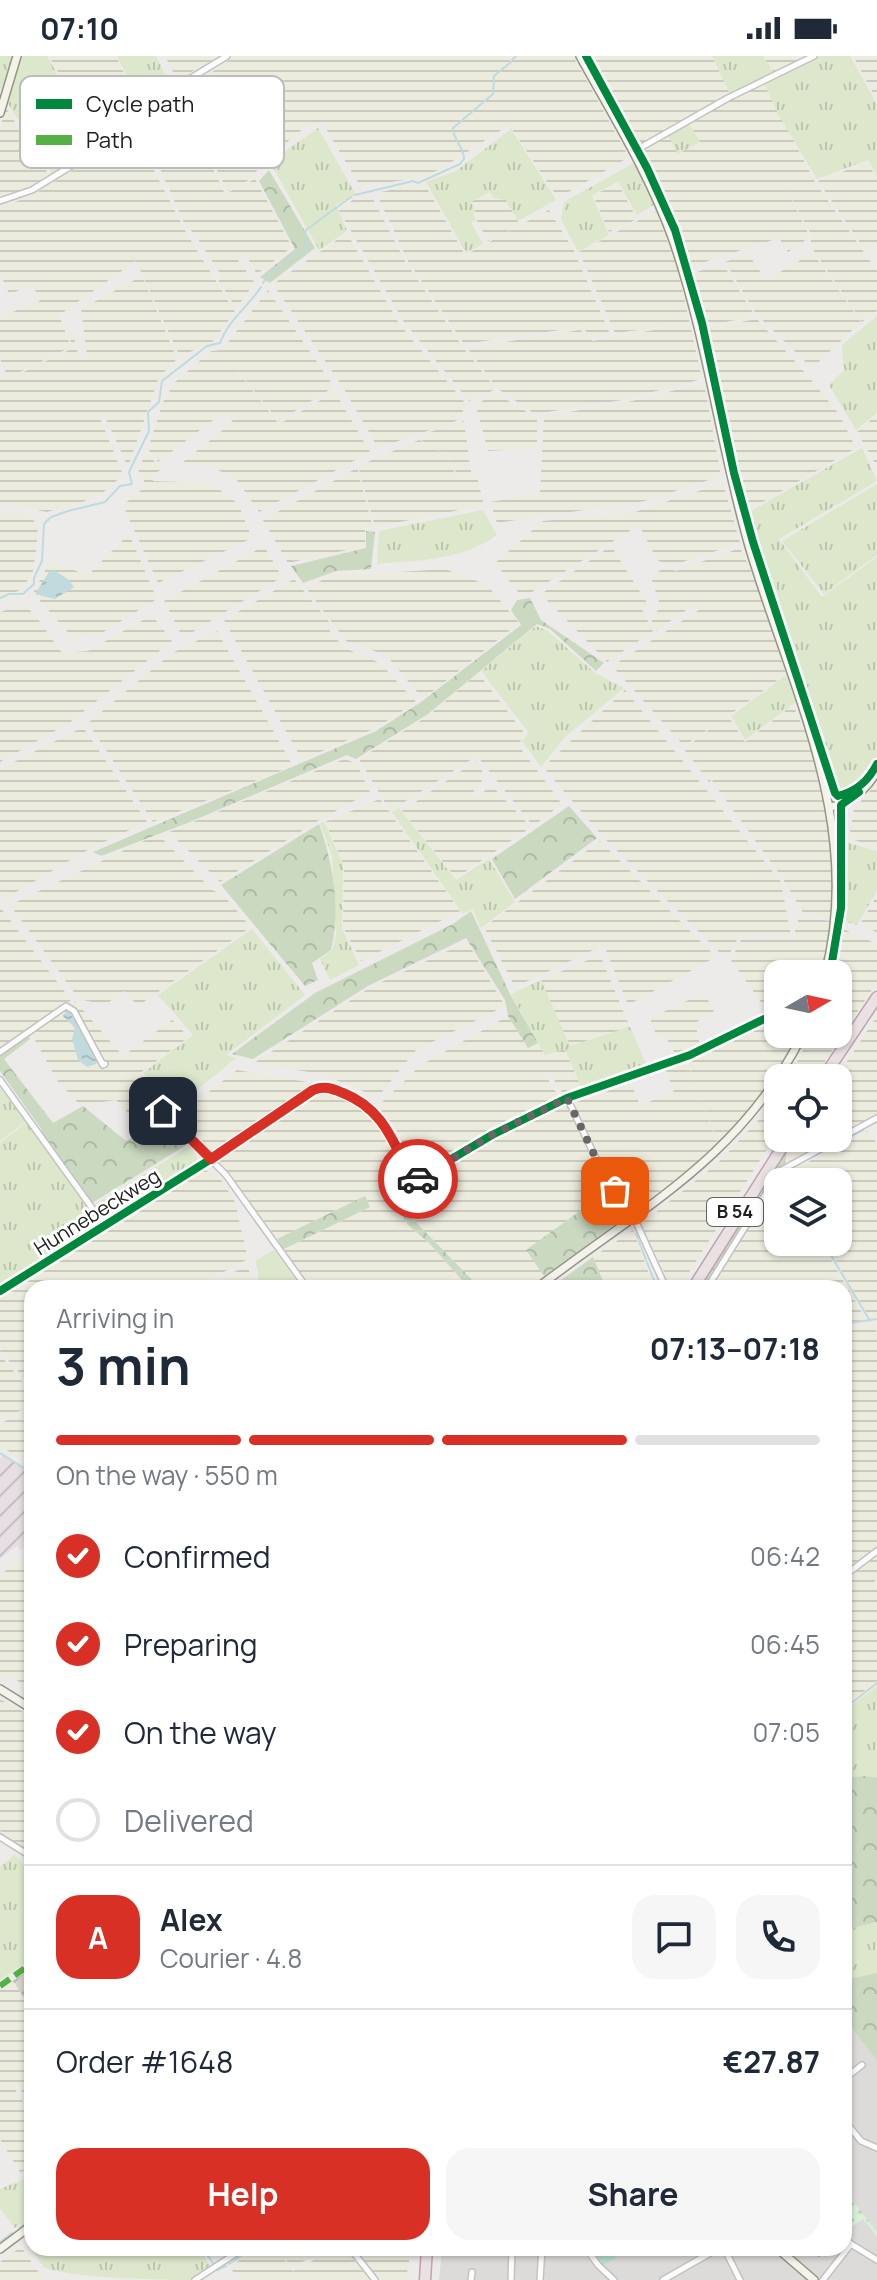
<!DOCTYPE html>
<html lang="en">
<head>
<meta charset="utf-8">
<style>
  body { margin:0; font-family:Manrope,sans-serif; background:#f6f6f7; color:#1f2937; height:100vh; display:flex; flex-direction:column; font-size:30px; white-space:nowrap }
  * { box-sizing:border-box; margin:0 }
  p { font-size:26px; color:#747a83 }
  .icon { flex:none; width:44px; height:44px; fill:none; stroke:currentColor; stroke-width:2; stroke-linecap:round; stroke-linejoin:round }
  .map { position:relative; flex:1; overflow:hidden }
  .panel { position:absolute; left:24px; top:1224px; width:828px; height:976px; display:flex; flex-direction:column; background:#fff; border-radius:24px; box-shadow:0 2px 6px #0004 }
  .panel>* { flex:none }
  .needle { width:52px; rotate:81deg }
  .fabs { position:absolute; left:764px; top:904px; display:grid; gap:16px }
  .fabs a { display:grid; place-items:center; width:88px; height:88px; border-radius:16px; background:#fff; box-shadow:0 2px 6px #0004; font-size:40px }
  .pin { position:absolute; display:grid; place-items:center; width:68px; height:68px; color:#fff; margin:-34px; border-radius:16px; box-shadow:0 4px 12px #0006 }
  .courier { position:absolute; display:grid; place-items:center; width:80px; height:80px; margin:-40px; border:6px solid #d93025; border-radius:50%; background:#fff; color:#222; box-shadow:0 2px 10px #0007 }
  .head em { font-style:normal; font-weight:700 }
  .head div { display:flex; flex-direction:column-reverse }
  .head { display:flex; align-items:center; justify-content:space-between; height:136px; padding:0 32px }
  h1 { font-size:52px; font-weight:700; line-height:60px }
  .bar { display:grid; grid-template-columns:repeat(4,1fr); gap:12px 8px; align-content:center; height:96px; padding:0 32px }
  .bar i { height:10px; border-radius:6px; background:#e0e1e3 }
  .bar .on { background:#d93025 }
  .bar p { grid-column:span 4 }
  .line { display:flex; align-items:center; gap:20px; padding:0 32px; border-top:2px solid #e0e1e3 }
  .line div { flex:1 }
  .round { display:grid; place-items:center; flex:none; width:84px; height:84px; border-radius:24px; background:#f6f6f7 }
  ol { padding:0 32px; list-style:none }
  li { display:flex; align-items:center; gap:24px; height:88px }
  li p { margin-inline-start:auto }
  li .icon { padding:8px; border-radius:50%; background:#d93025; color:#fff; stroke-width:4 }
  li:last-child { color:#747a83 }
  li i { width:44px; height:44px; border:4px solid #e0e1e3; border-radius:50% }
  .action { display:flex; gap:16px; margin-top:auto; padding:16px 32px }
  .action a { flex:1; height:92px; border-radius:24px; background:#d93025; color:#fff; font-size:32px; font-weight:700; line-height:92px; text-align:center }
  .action a+a { background:#f6f6f7; color:#1f2937 }
  .status { display:flex; justify-content:space-between; align-items:center; height:56px; padding:0 40px; background:#fff; direction:ltr }
  .status svg { height:22px; fill:currentColor }
  .map>svg:first-child { display:block }
</style>
</head>
<body>
<div class="status"><b>07:10</b><svg viewBox="0 0 49 12"><path d="M0 12V9h3v3zM5 12V6h3v6zM10 12V3h3v9zM15 12V0h3v12zM26 1h20v11H26zM47 4h2v5h-2z"/></svg></div>
<div class="map">
<svg width="877" height="2224" viewBox="0 0 877 2224">
  <defs>
    <pattern id="industrial-furrows" width="10" height="10" patternUnits="userSpaceOnUse" patternTransform="scale(2)"><rect width="10" height="10" fill="#e6dee3"/><path d="M-1 1l2-2M0 10L10 0M9 11l2-2" fill="none" stroke="#c5bec2"/></pattern>
    <pattern id="construction-furrows" width="10" height="10" patternUnits="userSpaceOnUse" patternTransform="scale(2)"><rect width="10" height="10" fill="#d6d4cc"/><path d="M-1 1l2-2M0 10L10 0M9 11l2-2" fill="none" stroke="#b7b6af"/></pattern>
    <pattern id="farmland-rules" width="6" height="5" patternUnits="userSpaceOnUse" patternTransform="scale(2)"><rect width="6" height="5" fill="#ececde"/><path d="M0 2.5h6" fill="none" stroke="#cacabe"/></pattern>
    <pattern id="grass-tufts" width="24" height="20" patternUnits="userSpaceOnUse" patternTransform="scale(2)"><rect width="24" height="20" fill="#dce7cb"/><path d="M3 7l-1-3M5 7V3M7 7l1-3M15 17l-1-3M17 17v-4M19 17l1-3" fill="none" stroke="#bcc6ae"/></pattern>
    <pattern id="forest-crowns" width="20" height="18" patternUnits="userSpaceOnUse" patternTransform="scale(2)"><rect width="20" height="18" fill="#cbd9c1"/><path d="M2 6a3 3 0 1 1 6 0M12 15a3 3 0 1 1 6 0" fill="none" stroke="#aebaa6"/></pattern>
    <pattern id="park-dots" width="8" height="8" patternUnits="userSpaceOnUse" patternTransform="scale(2)"><rect width="8" height="8" fill="#daf0d8"/><path d="M2 2h.1M6 6h.1" fill="none" stroke="#bbceb9" stroke-width="1.8" stroke-linecap="round"/></pattern>
    <pattern id="water-ripples" width="26" height="14" patternUnits="userSpaceOnUse" patternTransform="scale(2)"><rect width="26" height="14" fill="#c0dadd"/><path d="M2 4q2-2 4 0t4 0M15 11q2-2 4 0t4 0" fill="none" stroke="#a5bbbd"/></pattern>
  </defs>
  <rect width="100%" height="100%" fill="#edebe9"/>
  <!-- residential -->
  <path fill="#dddbda" d="M844,1959L877,2001V2224H439L442,2192H844Z"/>
  <!-- industrial -->
  <path fill="url(#industrial-furrows)" d="M3,1399L32,1418V1485L21,1494L17,1490L0,1503V1403Z"/>
  <!-- construction -->
  <path fill="url(#construction-furrows)" d="M32,1912V1955L13,1925Z"/>
  <!-- farmland -->
  <path fill="url(#farmland-rules)" d="M49,0H116L143,57L98,88Z
    M165,0H220L177,24Z
    M234,0H508L511,6L518,0H573L629,101L558,142L509,69L439,114L413,123L360,130L322,66L304,72L263,106L251,123L228,135L178,41Z
    M588,0H712L730,38L637,92Z
    M763,0H812L775,19Z
    M853,0H877V44Z
    M764,27L815,126L877,215V255L862,266L810,189L812,180L787,134L810,181L788,196L779,182L689,211L662,136L640,96L668,79L679,97L700,86L688,66Z
    M6,52L49,119L26,136L0,143V71Z
    M134,76L187,178L235,256L213,285L180,301L136,205L59,259L71,291L8,322L0,303V261L40,245L33,229L9,238L0,217V150L28,142Z
    M198,81L225,138L255,123L292,191L257,218L244,196L237,203L255,227L236,252L217,222L219,216L194,177L186,171L155,102Z
    M868,106L877,124V186L865,194L818,125Z
    M424,127L465,199L517,171L488,185L473,158L470,146L489,136L506,144L520,169L549,154L574,195L610,278L594,282L581,271L464,288L408,205L376,137Z
    M618,128L637,163L609,176L593,139Z
    M372,141L405,205L462,290L496,333L469,345L404,266L338,153L353,144Z
    M656,155L678,214L702,323L622,344L535,358L498,333L467,292L580,274L593,285L687,268L615,277L579,196Z
    M347,177L400,269L467,349L456,365L378,392L344,333L273,228Z
    M813,197L861,266L812,312L756,258L725,206L748,198L766,224Z
    M723,208L755,260L706,270L693,217Z
    M142,220L177,303L159,321L128,411L103,356L98,357L123,419L105,435L85,445L47,456L6,448L0,451V320L2,318L7,324L73,292L68,279L73,277L79,301L87,300L81,253Z
    M268,234L334,331L279,365L232,308L279,368L335,336L370,396L259,456L236,423L208,409L183,406L233,366L224,356L158,406L148,393L163,346L175,326L211,295L222,294Z
    M757,263L807,319L839,358L856,392L749,454L707,272Z
    M704,327L721,420L645,445L497,467L490,446L540,438L544,360L624,347Z
    M494,336L537,362V392L488,395L476,350Z
    M877,359V411L857,376Z
    M464,365L471,416L457,418L448,402L456,420L476,417L484,449L375,471L358,410L419,384L448,400L421,384L430,376Z
    M145,396L162,413L153,419V425L211,427L238,448L252,482L158,527L123,449L146,430L142,420L138,418Z
    M357,412L373,472L365,474V490L288,507L263,464Z
    M723,427L740,487L670,510L657,504L639,469L532,536L519,537L495,507L543,465L632,457Z
    M7,456L28,459L38,469L36,497L32,519L20,534L0,544V460Z
    M129,478L157,543L100,578L73,582L33,537L50,506L88,519Z
    M264,490L282,521L183,582L164,545Z
    M611,490L649,550L642,554L653,575L607,606L541,538Z
    M740,492L754,521L786,618L728,660L745,686L793,649L812,691L825,755L835,811L833,863L804,858L783,823L712,725L720,718L709,726L684,693L723,663L684,690L612,610L699,554L695,548L656,575L650,561L661,552L651,521L666,510L676,515Z
    M445,513L487,529L519,567L423,643L386,599L346,585L306,532L337,517L369,518Z
    M294,523L330,567V576L345,592L380,607L416,646L376,672L302,704L224,564Z
    M24,549L35,559L62,597L88,595L152,559L172,585L69,667L0,706V556Z
    M217,575L293,710L153,766L88,667L172,597Z
    M478,617L525,678L518,689L562,748L533,770L477,700L390,755L359,703L428,660Z
    M625,634L781,826L791,880H739L730,897H720L604,782L543,711Z
    M83,671L147,766L93,791L4,843L0,835V713Z
    M344,703L356,707L370,736L316,766L220,826L169,776Z
    M476,705L485,720L472,738L477,740L492,730L531,771L456,822L402,755Z
    M877,727V792L849,782L854,753Z
    M380,743L460,855L361,905L343,871L344,809L325,766Z
    M158,778L212,834L222,838L251,871L138,950L124,935L105,949L79,943L10,849Z
    M600,785L716,901L628,949L604,889L515,931L484,871Z
    M877,839V877L861,867Z
    M0,851L71,944L0,993Z
    M799,861L831,865L821,918H778V961L771,960L731,904L741,884L793,883Z
    M841,872L877,888V926L814,1022H789L811,978H838V918H831Z
    M467,886L505,950L416,994L378,1041L321,1018L254,1007L371,931Z
    M600,899L630,971L570,990L541,924Z
    M704,937L714,955L695,967L700,989L676,999L665,980L657,981L650,962Z
    M75,945L123,1000L172,964L189,981L140,1017L175,1056L144,1074L116,1044L80,1049L57,1024L31,977Z
    M508,960L528,992L540,987L543,995L564,992L582,1033L564,1039L551,1019L544,1017L559,1041L489,1076L429,1112L423,1107L413,1113L399,1078L378,1050L421,1009Z
    M877,960V1058L838,1079V1022H836Z
    M766,966L778,970V978L801,979L773,1025L720,1090L699,1038L719,1090L635,1154L632,1152L609,1119L574,1047L575,1043L629,1022L639,1047L637,1051L674,1035L664,1010L685,1003L695,1025L687,1005Z
    M237,1014L313,1027L218,1097L210,1094L180,1058Z
    M318,1034L335,1037L359,1049L381,1069L407,1121L388,1129L397,1153L408,1169L430,1188L469,1232H310L284,1193L370,1151L365,1140L277,1183L219,1104Z
    M778,1038V1076L679,1232H672L644,1176L642,1167L718,1107L764,1058Z
    M562,1047L566,1048L601,1123L609,1134L527,1194L544,1220L528,1232H473L476,1229L408,1158L402,1151L399,1138Z
    M867,1075L877,1087V1262L870,1263L825,1186H838V1126H791L787,1120V1117Z
    M795,1082H832L790,1105L787,1095Z
    M202,1112L222,1125L235,1146L248,1203L193,1232H32V1331L0,1295V1239Z
    M783,1120L786,1126H778V1186H821L866,1264L844,1267V1232H710L747,1171L771,1135Z
    M633,1174L654,1232H606L593,1201Z
    M248,1209L252,1232H203L205,1231Z
    M874,1268L877,1277V1490L844,1516V1273Z
    M0,1299L32,1337V1349L0,1364Z
    M17,1359L32,1372V1409L0,1390V1368Z
    M877,1499V1523L873,1527L877,1532V1625L844,1651V1524Z
    M17,1506L32,1516V1637L11,1619L0,1623V1519Z
    M0,1643L32,1661V1777L21,1790L0,1775Z
    M13,1925L32,1955V2050L18,2030L14,2032L32,2059V2113L20,2116L0,2083V1933Z
    M21,2191L44,2224H0V2206Z
    M258,2192H330L292,2211L278,2195L293,2215L337,2192H344L370,2224H241L229,2211Z
    M355,2192H411L406,2224H379Z"/>
  <!-- grass -->
  <path fill="url(#grass-tufts)" d="M0,0H13L2,35L0,32Z
    M22,0H47L97,89L52,118L7,46Z
    M117,0H156L170,28L163,40L144,54Z
    M712,0H763L775,19L730,38Z
    M821,0H850L877,48V120L868,104L817,123L778,58L764,27Z
    M688,66L700,86L678,98L668,79Z
    M318,72L356,139L336,149L347,175L319,194L270,106Z
    M511,73L556,144L518,165L506,144L493,142L490,136L471,146L476,156L473,158L476,164L471,167L483,188L466,197L426,126L456,115Z
    M634,107L655,148L637,159L618,126L592,139L609,179L578,196L561,163L564,146Z
    M877,260V357L856,374L829,329L844,314L842,289Z
    M862,392L877,425L779,483L822,541L877,501V706L863,727L842,739L834,728L823,678L756,484L749,456Z
    M877,428V499L824,538L782,485Z
    M483,454L497,479C462,505 418,504 377,508L379,475Z
    M536,570L548,575L595,617L624,632L564,682L541,711L522,685L529,677L481,615Z
    M786,619L796,646L745,684L731,660Z
    M399,752L456,824L489,803L515,846L481,872L472,853L463,858L392,756Z
    M324,766L343,808L342,872L359,909L330,924L320,903L332,894L336,879L332,800L320,767Z
    M848,787L877,795V835L857,869L844,865Z
    M252,873L305,939L226,999L236,1002L175,1052L143,1017L193,979L158,939Z
    M541,924L570,990L630,971L647,1010L582,1033L565,993L545,999L511,938Z
    M0,1032L26,1065L0,1085Z
    M26,1066L101,1168L0,1230V1087Z
    M191,1089L199,1106L109,1163L95,1148Z
    M274,1194L302,1232H260L256,1204Z
    M877,1630V1722H844V1655Z
    M15,1798L32,1820V1902L0,1924V1811Z
    M877,1866V1917L844,1924V1874Z
    M32,2120V2160L15,2172L0,2152V2133Z
    M32,2183V2192H199L211,2211C204,2215 196,2222 189,2224C163,2224 67,2222 43,2211L28,2186Z"/>
  <!-- forest -->
  <path fill="url(#forest-crowns)" d="M269,114L315,192L270,227L260,221L295,193L259,125Z
    M366,475L375,476L371,513L336,515L303,527L291,510L366,492Z
    M530,542L541,564L604,607L596,615L550,573L537,568L428,658L356,703L347,699L190,766L101,800L93,796L376,675L421,646L521,569L511,554L517,544Z
    M569,750L597,782L515,843L492,803Z
    M319,768C333,806 341,853 331,894L312,907L318,924L305,930L221,829Z
    M471,855L510,938L538,987L528,992L508,960L505,944L466,882L368,930L253,1003L232,998L315,937L453,868Z
    M27,979L30,983L4,1003L53,1067L83,1050L126,1085L168,1061L193,1085L92,1147L38,1077L42,1074L0,1015V999Z
    M787,1095L785,1107L773,1118L703,1232H697Z
    M609,1134L627,1160L544,1220L526,1194Z
    M399,1138L402,1151L408,1158L477,1229L469,1232L430,1188L408,1169L393,1141Z
    M365,1140L370,1151L284,1193L277,1183Z
    M593,1201L606,1232H556L554,1229Z
    M865,1720L877,1722V1866L844,1874V1722Z
    M877,1917V2004L844,1962V1924Z"/>
  <!-- park -->
  <path fill="url(#park-dots)" d="M844,2134L877,2176V2180L863,2163L844,2176Z"/>
  <!-- pitch -->
  <path fill="#b9dfcc" d="M591,2192H611L616,2202L603,2209Z"/>
  <!-- water -->
  <path fill="url(#water-ripples)" d="M54,514L69,524L74,531L55,543L35,538L49,516Z
    M68,953L97,1005L96,1008L87,1011L78,1004L72,983L75,972L63,960Z"/>
  <g fill="none" stroke-linecap="round" stroke-linejoin="round">
    <!-- stream -->
    <path stroke="#c0dadd" stroke-width="2" d="M512,4L516,0
      M355,139L413,125L418,127L460,108L464,103C464,91 453,84 453,72L493,38L494,20L511,6
      M263,227C270,214 284,210 293,198L305,196L308,189L304,184L306,174L351,141
      M0,542L9,538H23L34,528V522L42,505L44,468L51,461L68,455L105,446L120,430L132,428L129,416L149,375L148,356L159,346L162,325L207,290L220,287C228,264 248,251 261,231
      M870,1069L877,1065
      M808,1103L863,1074
      M788,1114L786,1120L789,1126
      M636,1178L657,1232
      M823,1186L870,1265
      M844,1268L877,1263
      M0,1397L32,1417
      M844,1653L877,1627
      M844,1936L847,1934
      M19,2172L32,2162
      M0,2186L12,2177
      M203,2192L214,2209
      M229,2208L253,2192
      M217,2214L226,2210"/>
    <defs>
      <path id="street" d="M633,96L728,42L814,0
        M0,145L32,134L107,88L158,53L191,22L227,0
        M0,996L66,950L74,955L103,1009L105,1008
        M0,1024L105,1170
        M567,1042L603,1117L636,1166L666,1232
        M163,1055L226,1119L307,1232
        M707,1232L780,1115L877,1062
        M0,1235L211,1103L317,1032C326,1030 333,1033 342,1036C381,1052 394,1084 410,1119L416,1124L492,1079L567,1042L690,999L764,963L778,965
        M844,1520L877,1495
        M0,1781L32,1801
        M844,2023L862,2009
        M844,2064L861,2085L877,2092
        M851,2188L877,2204
        M350,2192L375,2224
        M586,2192L598,2209L614,2224
        M724,2192L740,2224
        M195,2224L244,2192
        M471,2224L472,2216
        M511,2224L512,2192
        M540,2224L542,2192
        M663,2224L719,2192
        M823,2224L851,2188L844,2182"/>
      <path id="secondary" d="M580,0C613,60 650,119 673,184C707,283 720,389 749,490C790,630 865,769 825,918
        M0,57L17,0
        M830,751C850,748 867,733 877,715
        M537,1232C641,1152 741,1102 803,978
        M0,1633L32,1653
        M777,2192L814,2224
        M0,2193L32,2169"/>
      <path id="highway" d="M823,1022L877,941
        M693,1232L788,1082
        M425,2224L427,2192"/>
    </defs>
    <!-- street casing -->
    <use href="#street" stroke="#c3c2c1" stroke-width="8"/>
    <!-- secondary casing -->
    <use href="#secondary" stroke="#969583" stroke-width="10"/>
    <!-- highway casing -->
    <use href="#highway" stroke="#bfa3ae" stroke-width="13"/>
    <!-- street -->
    <use href="#street" stroke="#fcfcfc" stroke-width="5"/>
    <!-- secondary -->
    <use href="#secondary" stroke="#f3f3ec" stroke-width="7"/>
    <!-- highway -->
    <use href="#highway" stroke="#eae1e3" stroke-width="10"/>
    <!-- quiet -->
    <path stroke="#55b145" stroke-width="6" stroke-dasharray="12 6" stroke-linecap="butt" d="M0,1930L32,1907
      M815,2192L821,2199"/>
    <defs>
      <path id="cycleway" d="M586,0L647,112L675,174L702,267L734,417L753,486L835,737L838,740C857,735 868,725 877,708
        M830,918L841,852V749L859,736
        M0,1235L211,1103L317,1032C326,1030 333,1033 342,1036C381,1052 394,1084 410,1119L416,1124L492,1079L567,1042L690,999L764,963L778,965"/>
    </defs>
    <!-- cycleway casing -->
    <use href="#cycleway" stroke="#fff" stroke-width="13"/>
    <!-- cycleway -->
    <use href="#cycleway" stroke="#00873e" stroke-width="8"/>
  </g>
  <g fill="none" stroke-linecap="round" stroke-linejoin="round">
    <!-- done -->
    <path stroke="#686766" stroke-width="8" stroke-dasharray="0 14.4" d="M418,1123L492,1079L567,1042L603,1117L615,1135"/>
    <!-- route -->
    <path stroke="#d93025" stroke-width="10" d="M163,1055L211,1103L313,1034C324,1029 333,1033 343,1037C384,1053 393,1087 412,1122L418,1123"/>
  </g>
  <g text-anchor="middle" stroke-width="6" stroke-linejoin="round" paint-order="stroke">
    <!-- shield labels -->
    <rect fill="#fff" stroke="#636363" stroke-width="2" x="707" y="1142" width="56" height="28" rx="6"/>
    <g font-size="18" font-weight="bold" fill="#202020">
      <text x="735" y="1162">B 54</text>
    </g>
    <!-- street labels -->
    <g font-size="20" fill="#202020" stroke="#fff">
      <text transform="translate(97 1156) rotate(-32)" y="7">Hunnebeckweg</text>
    </g>
  </g>
  <!-- legend -->
  <rect x="20" y="20" width="264" height="92" rx="12" fill="#fff" stroke="#bcbcbc" stroke-width="2"/>
  <rect x="36" y="43" width="36" height="10" fill="#00873e"/>
  <rect x="36" y="79" width="36" height="10" fill="#55b145"/>
  <g font-size="22" fill="#202020">
    <text x="86" y="56">Cycle path</text>
    <text x="86" y="92">Path</text>
  </g>
</svg>
<div class="fabs">
<a><svg class="needle" viewBox="-14 -14 28 28"><path d="M0-13l5 13h-10z" fill="#e53935"/><path d="M0 13l5-13h-10z" fill="#747a83"/></svg></a>
<a><svg class="icon" aria-label="locate" viewBox="0 0 24 24"><circle cx="12" cy="12" r="6"/><path d="M12 2v4M12 18v4M2 12h4M18 12h4"/></svg></a>
<a><svg class="icon" aria-label="layers" viewBox="0 0 24 24"><path d="M12 4l9 5-9 5-9-5zM3 14l9 5 9-5"/></svg></a>
</div>
<div class="pin" style="left:615px;top:1135px;background:#ea580c"><svg class="icon" aria-label="bag" viewBox="0 0 24 24"><path d="M5 8h14l-1 12H6zM9 8a3 3 0 0 1 6 0"/></svg></div>
<div class="pin" style="left:163px;top:1055px;background:#1f2937"><svg class="icon" aria-label="home" viewBox="0 0 24 24"><path d="M3 11l9-7 9 7M6 9v11h12V9"/></svg></div>
<div class="courier" style="left:418px;top:1123px"><svg class="icon" aria-label="car" viewBox="0 0 24 24"><path d="M5 17H2v-5l4-1 3-4h7l3 4 3 1v5h-3M9 17h6M6 11h13"/><circle cx="7" cy="17" r="2"/><circle cx="17" cy="17" r="2"/></svg></div>
<section class="panel">
<div class="head"><div><h1>3 min</h1><p>Arriving in</p></div><em>07:13–07:18</em></div>
<div class="bar"><i class="on"></i><i class="on"></i><i class="on"></i><i></i><p>On the way · 550 m</p></div>
<ol>
<li><svg class="icon" aria-label="check" viewBox="0 0 24 24"><path d="M5 12l5 5 9-10"/></svg>Confirmed<p>06:42</p></li>
<li><svg class="icon" aria-label="check" viewBox="0 0 24 24"><path d="M5 12l5 5 9-10"/></svg>Preparing<p>06:45</p></li>
<li><svg class="icon" aria-label="check" viewBox="0 0 24 24"><path d="M5 12l5 5 9-10"/></svg>On the way<p>07:05</p></li>
<li><i></i>Delivered</li>
</ol>
<div class="line" style="height:144px"><b class="round" style="background:#d93025;color:#fff">A</b><div><b>Alex</b><p>Courier · 4.8</p></div><a class="round"><svg class="icon" aria-label="chat" viewBox="0 0 24 24"><path d="M4 5h16v11H9l-5 4z"/></svg></a><a class="round"><svg class="icon" aria-label="phone" viewBox="0 0 24 24"><path d="M5 4h4l2 5-3 2q2 4 5 5l2-3 5 2v4C11 20 4 13 5 4z"/></svg></a></div>
<div class="line" style="height:104px"><div>Order #1648</div><b>€27.87</b></div>
<div class="action"><a>Help</a><a>Share</a></div>
</section>
</div>
</body>
</html>
